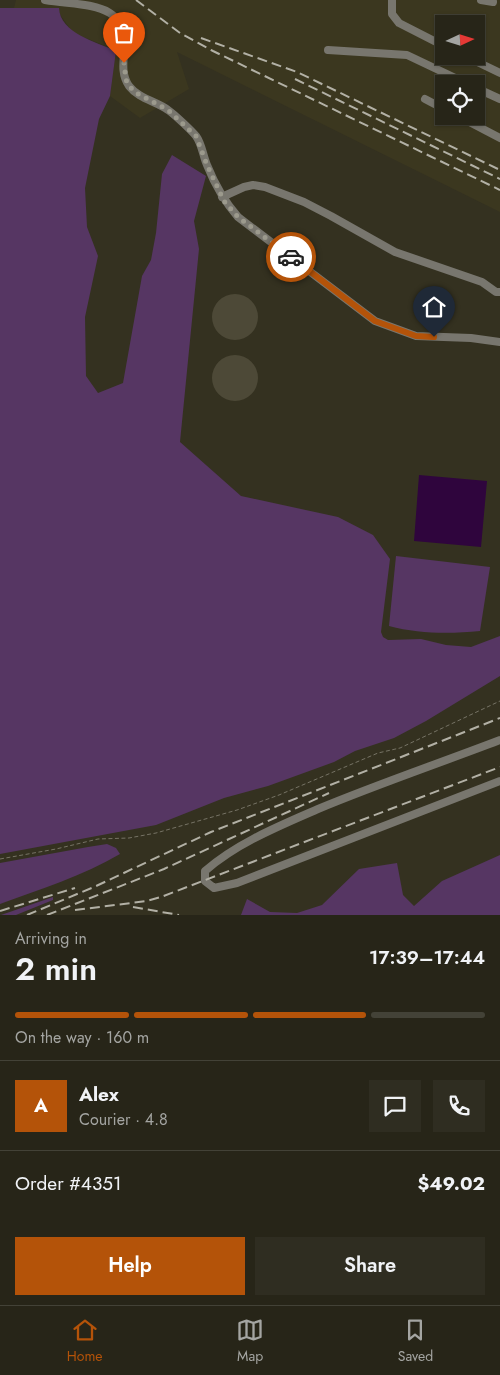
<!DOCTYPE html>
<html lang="en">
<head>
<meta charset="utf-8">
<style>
  body { margin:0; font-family:Jost,sans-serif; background:#2f2d21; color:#f1f3f6; height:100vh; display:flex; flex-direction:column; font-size:19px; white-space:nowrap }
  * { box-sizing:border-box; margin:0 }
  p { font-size:16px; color:#a4a5a2 }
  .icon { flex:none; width:28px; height:28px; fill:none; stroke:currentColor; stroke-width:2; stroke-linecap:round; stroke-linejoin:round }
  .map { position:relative; height:915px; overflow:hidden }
  .drawer { display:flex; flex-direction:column; background:#272518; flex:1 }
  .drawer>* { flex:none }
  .needle { width:32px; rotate:86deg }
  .tools { position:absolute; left:435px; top:15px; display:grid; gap:10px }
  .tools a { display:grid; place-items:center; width:50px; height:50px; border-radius:0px; background:#272518; box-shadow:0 1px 4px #0004,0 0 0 1px #434237; font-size:25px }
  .pin { position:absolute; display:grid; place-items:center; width:42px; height:42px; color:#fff; margin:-51px -21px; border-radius:50% 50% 50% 0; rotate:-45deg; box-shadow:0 0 5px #0007 }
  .pin .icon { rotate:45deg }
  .courier { position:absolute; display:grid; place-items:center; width:50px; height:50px; margin:-25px; border:4px solid #b45309; border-radius:50%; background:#fff; color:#222; box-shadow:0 1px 6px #0007 }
  .overview em { font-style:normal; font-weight:600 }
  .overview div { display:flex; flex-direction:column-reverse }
  .overview { display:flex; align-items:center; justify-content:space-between; height:85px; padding:0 15px }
  h1 { font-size:32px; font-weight:600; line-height:38px }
  .bar { display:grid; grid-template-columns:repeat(4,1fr); gap:8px 5px; align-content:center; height:60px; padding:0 15px }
  .bar i { height:6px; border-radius:4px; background:#434237 }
  .bar .selected { background:#b45309 }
  .bar p { grid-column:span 4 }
  .line { display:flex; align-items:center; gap:12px; padding:0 15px; border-top:1px solid #434237 }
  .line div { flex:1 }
  .round { display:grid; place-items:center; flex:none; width:52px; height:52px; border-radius:0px; background:#2f2d21 }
  .primary-button { display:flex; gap:10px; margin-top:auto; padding:10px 15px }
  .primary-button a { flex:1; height:58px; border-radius:0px; background:#b45309; color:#fff; font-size:20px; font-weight:600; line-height:58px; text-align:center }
  .primary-button a+a { background:#2f2d21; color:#f1f3f6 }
  .dock { display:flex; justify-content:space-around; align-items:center; height:70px; border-top:1px solid #434237; background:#272518; font-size:14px; color:#a4a5a2 }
  .dock a { display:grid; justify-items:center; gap:2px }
  .dock .selected { color:#b45309 }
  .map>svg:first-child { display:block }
</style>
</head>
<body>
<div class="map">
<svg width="500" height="915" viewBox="0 0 500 915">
  <rect width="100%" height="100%" fill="#343120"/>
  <!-- built -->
  <path fill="#3b371f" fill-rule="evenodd" d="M16,0H500V212L177,52L189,89L140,118L110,96L116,50L73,33L59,13L58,8H14ZM444,24H476V56H444ZM444,84H476V116H444Z"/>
  <!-- green -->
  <path fill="#563663" d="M0,8H59C60,33 96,42 116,51L110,96L99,119L85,188L87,227L98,256L85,317L86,376L98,393L123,383L142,276L151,260L156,233L162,174L172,155L206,176L194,221L199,249L180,442L241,496L338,517L373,535L390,559L381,632L383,637L388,640L421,639L446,645L471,647L500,636V676L426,721L394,738L355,751L334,762L268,786L224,798L156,825L0,854Z
    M396,556L490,567L480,631C450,634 419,634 389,626Z
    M107,844L116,848L120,854C83,876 40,889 0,904V863L88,847Z
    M500,855V915H241L247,899L270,912L297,913L322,905L359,869L397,863L403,895L414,906L442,881Z
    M53,897V900L16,915H1Z"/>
  <!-- water -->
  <path fill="#2f053d" d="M419,475L487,481L481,547L414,541Z"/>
  <!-- building -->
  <path fill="#4d4937" d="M212 317a23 23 0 1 1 46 0a23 23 0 1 1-46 0Z
    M212 378a23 23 0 1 1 46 0a23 23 0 1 1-46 0Z"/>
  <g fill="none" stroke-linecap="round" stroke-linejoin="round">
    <!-- path -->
    <path stroke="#767365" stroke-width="1" stroke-dasharray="4 2.5" stroke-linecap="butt" d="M0,859L56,849L98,839L129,838L156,833L237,810L279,795L378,753L400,748L500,701"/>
    <!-- minor -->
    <path stroke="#78766e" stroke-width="8" d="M45,0C87,7 129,0 124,53C123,65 122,76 129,86C139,99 156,101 168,110C174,114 192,131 196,136C202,144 203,156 207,165C215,185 224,201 238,217L375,321L416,336L471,338L500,342
      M392,0V14L399,23L444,46
      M481,0L493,2
      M328,50L407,55L468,84
      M465,56L500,73
      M476,88L500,99
      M425,99L444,109
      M458,116L500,138
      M222,197L244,187L253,185L265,187L304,202L331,216L395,252L482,282L496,292H500
      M500,740C440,763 378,784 318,809C279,826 237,843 205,871V881L214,888L237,883L500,781"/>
    <!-- rail -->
    <path stroke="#b2b0a5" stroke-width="2" stroke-dasharray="10 5" stroke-linecap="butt" d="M136,0L180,33L213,51L500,190
      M201,38L297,72L500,170
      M295,79L500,179
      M133,907L179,915
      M75,910L147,901L161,897L500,767
      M0,911L75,888
      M27,915L94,887L211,832L500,718
      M47,915L164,869L329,793"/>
  </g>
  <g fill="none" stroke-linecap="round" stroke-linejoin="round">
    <!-- done -->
    <path stroke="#9c9a8d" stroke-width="5" stroke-dasharray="0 9" d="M124,63L126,80L131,88L138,94L168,110L196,136L207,165L224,201L238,217L291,257"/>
    <!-- route -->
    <path stroke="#b45309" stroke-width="6" d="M291,257L375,321L416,336L434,337"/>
  </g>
</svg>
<div class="tools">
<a><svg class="needle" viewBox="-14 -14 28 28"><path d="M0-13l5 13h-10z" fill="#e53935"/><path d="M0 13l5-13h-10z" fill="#a4a5a2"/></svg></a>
<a><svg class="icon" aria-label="locate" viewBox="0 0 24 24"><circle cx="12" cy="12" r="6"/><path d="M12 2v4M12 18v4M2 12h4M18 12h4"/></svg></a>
</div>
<div class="pin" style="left:124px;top:63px;background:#ea580c"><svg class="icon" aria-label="bag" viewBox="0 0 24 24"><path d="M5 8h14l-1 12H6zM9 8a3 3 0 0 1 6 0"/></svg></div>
<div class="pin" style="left:434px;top:337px;background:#1f2937"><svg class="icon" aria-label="home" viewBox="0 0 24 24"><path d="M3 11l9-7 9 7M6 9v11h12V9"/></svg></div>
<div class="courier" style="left:291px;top:257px"><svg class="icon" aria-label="car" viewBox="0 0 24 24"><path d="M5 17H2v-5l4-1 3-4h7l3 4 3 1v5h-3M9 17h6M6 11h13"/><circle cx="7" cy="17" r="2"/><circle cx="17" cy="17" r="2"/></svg></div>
</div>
<section class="drawer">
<div class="overview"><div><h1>2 min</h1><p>Arriving in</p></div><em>17:39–17:44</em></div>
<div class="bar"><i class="selected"></i><i class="selected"></i><i class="selected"></i><i></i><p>On the way · 160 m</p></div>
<div class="line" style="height:90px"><b class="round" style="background:#b45309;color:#fff">A</b><div><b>Alex</b><p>Courier · 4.8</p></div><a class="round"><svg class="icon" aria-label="chat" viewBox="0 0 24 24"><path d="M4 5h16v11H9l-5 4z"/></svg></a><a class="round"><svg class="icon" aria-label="phone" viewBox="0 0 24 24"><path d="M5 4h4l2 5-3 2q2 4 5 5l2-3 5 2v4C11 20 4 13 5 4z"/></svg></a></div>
<div class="line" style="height:65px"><div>Order #4351</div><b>$49.02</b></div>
<div class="primary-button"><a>Help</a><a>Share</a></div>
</section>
<nav class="dock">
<a class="selected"><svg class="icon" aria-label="home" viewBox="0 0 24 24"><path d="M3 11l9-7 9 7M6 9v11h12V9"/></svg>Home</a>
<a><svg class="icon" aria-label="map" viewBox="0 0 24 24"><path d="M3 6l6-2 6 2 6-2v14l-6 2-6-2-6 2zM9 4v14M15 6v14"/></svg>Map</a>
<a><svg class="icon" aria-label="saved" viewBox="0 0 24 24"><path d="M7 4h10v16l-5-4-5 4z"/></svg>Saved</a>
</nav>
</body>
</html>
